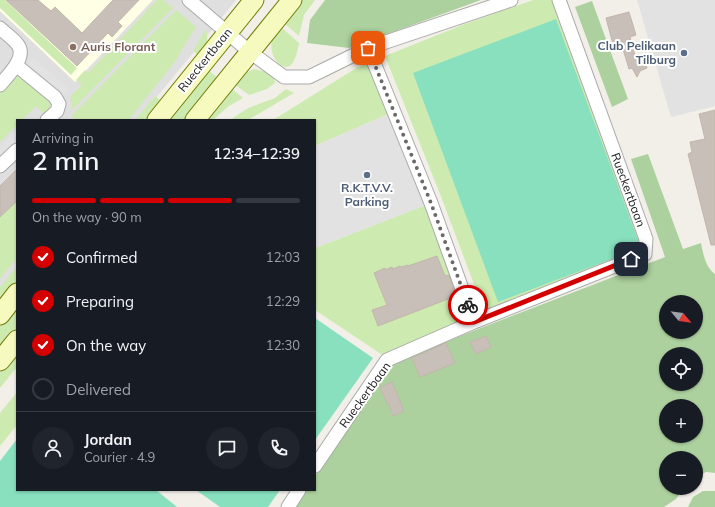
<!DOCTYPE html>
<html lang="en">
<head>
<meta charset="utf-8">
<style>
  body { margin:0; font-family:Mulish,sans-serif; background:#20242c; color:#f1f3f6; height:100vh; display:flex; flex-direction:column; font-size:15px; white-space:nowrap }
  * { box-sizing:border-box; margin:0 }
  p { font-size:13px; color:#9ea1a6 }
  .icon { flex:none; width:22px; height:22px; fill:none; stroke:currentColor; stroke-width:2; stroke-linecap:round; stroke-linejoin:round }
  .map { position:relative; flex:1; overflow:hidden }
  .side { position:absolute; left:16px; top:119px; width:300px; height:372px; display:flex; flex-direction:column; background:#171b24; border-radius:0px; box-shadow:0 1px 3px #0004 }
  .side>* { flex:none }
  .needle { width:26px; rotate:119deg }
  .tools { position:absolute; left:659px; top:295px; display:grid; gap:8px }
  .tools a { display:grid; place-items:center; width:44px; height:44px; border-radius:50%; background:#171b24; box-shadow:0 1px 3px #0004; font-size:20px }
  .pin { position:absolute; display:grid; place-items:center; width:34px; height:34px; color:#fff; margin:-17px; border-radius:8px; box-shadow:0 2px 6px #0006 }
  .courier { position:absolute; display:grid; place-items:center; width:40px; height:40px; margin:-20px; border:3px solid #d40000; border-radius:50%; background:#fff; color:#222; box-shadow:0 1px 5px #0007 }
  .head em { font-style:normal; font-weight:600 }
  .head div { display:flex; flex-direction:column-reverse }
  .head { display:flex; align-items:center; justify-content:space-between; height:68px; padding:0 16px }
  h1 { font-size:26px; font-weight:600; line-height:30px }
  .bar { display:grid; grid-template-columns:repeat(4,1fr); gap:6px 4px; align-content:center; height:48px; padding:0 16px }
  .bar i { height:5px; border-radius:3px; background:#363941 }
  .bar .current { background:#d40000 }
  .bar p { grid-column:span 4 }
  .line { display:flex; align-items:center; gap:10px; padding:0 16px; border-top:1px solid #363941 }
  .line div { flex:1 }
  .round { display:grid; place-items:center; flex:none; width:42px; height:42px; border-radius:21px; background:#20242c }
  ol { padding:0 16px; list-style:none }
  li { display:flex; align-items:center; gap:12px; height:44px }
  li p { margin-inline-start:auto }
  li .icon { padding:4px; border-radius:50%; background:#d40000; color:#fff; stroke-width:4 }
  li:last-child { color:#9ea1a6 }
  li i { width:22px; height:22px; border:2px solid #363941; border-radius:50% }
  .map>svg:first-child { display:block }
</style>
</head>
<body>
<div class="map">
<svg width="715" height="507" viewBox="0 0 715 507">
  <rect width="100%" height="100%" fill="#f2efe9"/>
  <!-- residential -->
  <path fill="#e0dfdf" d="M0,0H236L138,120H17V269L0,290Z"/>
  <!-- education -->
  <path fill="#ffffe5" d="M0,0H153L75,82L0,11Z"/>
  <!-- grass -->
  <path fill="#cdebb0" d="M0,0H5L77,68L71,75L0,8Z
    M157,0H163L173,8L72,110V103L70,97L82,85L76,80L85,70L88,73Z
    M303,0H315L304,15L299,36L284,23Z
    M533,0H562L651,250L486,316L440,194L385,56L465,24Z
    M176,10L196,27L176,60L129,120H75L71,116Z
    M281,27L299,43C298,49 295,66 287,67C275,67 269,49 272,40C274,35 278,31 281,27Z
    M206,29C209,41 206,47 200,57L193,51Z
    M372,61L393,112L315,146V120H273L358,67Z
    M254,69L266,72L274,78L275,83L267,89L249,95L234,84L243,74Z
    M208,70L219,79L186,120H167Z
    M15,74L19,75L47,99C53,105 50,110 46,116L36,106L22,120H17V125L0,142V91L12,76Z
    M231,88L243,98L229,106L213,120H205Z
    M286,89L294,93L248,120H230L248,108L275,98Z
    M155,96L163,102L148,120H135Z
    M17,201V258L0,279V217Z
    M431,203L475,321L384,356L315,310V248Z
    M17,266V282L0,303V287Z
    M17,305V328L0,349V326Z
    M17,352V367L0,388V373Z
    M17,392V425L0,446V413Z"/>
  <!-- forest -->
  <path fill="#add19e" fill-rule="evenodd" d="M325,0H481L349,48L307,43L310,20Z
    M592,1L628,99L612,107L575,7Z
    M648,154L683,249L701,243C703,254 706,268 715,274V473L706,472L696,477V458H666V488H684L676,499L664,507H294L305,490H315V476L390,363L665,257L631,159ZM666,302H696V332H666ZM666,354H696V384H666ZM666,406H696V436H666Z
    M703,491H715V507H688L693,497Z"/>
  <!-- pitch -->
  <path fill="#88e0be" d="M556,19L641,248L498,302L413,73Z
    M315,318L373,358L315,440Z
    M17,439V490H156L177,507H0V461Z
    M196,490H280L268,507H220Z"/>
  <!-- parking -->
  <path fill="#e2e2e2" d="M637,0H715V106L671,117Z
    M33,58L69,89L62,98L25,67Z
    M393,112L431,203L315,248V146Z
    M17,130V144L0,161V146Z"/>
  <!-- building -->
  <path fill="#c7bfb8" stroke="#c4b6ab" d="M6,0H38L51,11L55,7L82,33L113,0H139L118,22L122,26L112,37L108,33L77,66Z
    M629,12L636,35L630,37L636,59L643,57L647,68L640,71L637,77L632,68L629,69L622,46L614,48L606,18Z
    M715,110V245H711L688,154L692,152L690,142L705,139L699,114Z
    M17,169V201L0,217V186Z
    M437,256L445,276L449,275L456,296L378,326L372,310L387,305L374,273L385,268V270L392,267L393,269L400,266L401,267L408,265V266Z
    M486,336L491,347L476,354L470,342Z
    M446,343L455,363L420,377L412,358Z
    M392,382L404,411L393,416L389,404H387L380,387Z"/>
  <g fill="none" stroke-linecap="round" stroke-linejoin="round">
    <defs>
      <path id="street" d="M189,0L250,52L284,77H309L368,48L511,0
        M0,28C6,34 14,39 18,45C27,58 7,76 0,85
        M368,48L431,203L474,322
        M16,65L55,97L59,104L57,111L47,120
        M0,166L17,150
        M315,466L387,360L474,322L645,254L646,239L559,0
        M288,507L299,490"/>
      <path id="secondary" d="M157,120L254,0
        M195,120L292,0
        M0,315L17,293
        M0,361L17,340"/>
    </defs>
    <!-- street casing -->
    <use href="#street" stroke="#a9a9a9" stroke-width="15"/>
    <!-- secondary casing -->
    <use href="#secondary" stroke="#707d05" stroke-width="21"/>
    <!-- street -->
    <use href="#street" stroke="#fff" stroke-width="13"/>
    <!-- secondary -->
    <use href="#secondary" stroke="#f7fabf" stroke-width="19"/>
  </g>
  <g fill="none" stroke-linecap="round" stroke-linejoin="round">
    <!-- done -->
    <path stroke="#6b6a68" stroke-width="4" stroke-dasharray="0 7.2" d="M368,48L431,203L468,305"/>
    <!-- route -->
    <path stroke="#d40000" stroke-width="5" d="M468,305L474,322L631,259"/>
  </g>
  <!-- markers -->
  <circle fill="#8d6e63" stroke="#fff" stroke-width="1.5" cx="73" cy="47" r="4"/>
  <g fill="#5c6f8a" stroke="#fff" stroke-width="1.5">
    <circle cx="684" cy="53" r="4"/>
    <circle cx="367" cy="175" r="4"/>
  </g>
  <g text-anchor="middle" stroke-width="4" stroke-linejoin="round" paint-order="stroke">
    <!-- service labels -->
    <g font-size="12" font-weight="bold" fill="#4e5e75" stroke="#fff" text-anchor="end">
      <text x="676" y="50">Club Pelikaan<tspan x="676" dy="14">Tilburg</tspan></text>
      <text x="367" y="192" text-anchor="middle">R.K.T.V.V.<tspan x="367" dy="14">Parking</tspan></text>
    </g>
    <!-- education labels -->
    <g font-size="12" font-weight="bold" fill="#785e54" stroke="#fff" text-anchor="start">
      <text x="81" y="51">Auris Florant</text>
    </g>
    <!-- street labels -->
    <g font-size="12" fill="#222" stroke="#fff">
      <text transform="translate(205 60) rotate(-51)" y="4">Rueckertbaan</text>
      <text transform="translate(628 190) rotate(70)" y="4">Rueckertbaan</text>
      <text transform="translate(365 395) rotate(-54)" y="4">Rueckertbaan</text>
    </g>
  </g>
</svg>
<div class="tools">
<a><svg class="needle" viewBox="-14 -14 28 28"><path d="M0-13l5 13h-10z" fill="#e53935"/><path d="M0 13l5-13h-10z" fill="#9ea1a6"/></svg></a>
<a><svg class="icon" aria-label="locate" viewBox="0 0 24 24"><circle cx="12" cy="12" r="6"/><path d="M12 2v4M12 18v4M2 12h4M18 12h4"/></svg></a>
<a>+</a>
<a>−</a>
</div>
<div class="pin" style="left:368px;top:48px;background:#ea580c"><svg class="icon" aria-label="bag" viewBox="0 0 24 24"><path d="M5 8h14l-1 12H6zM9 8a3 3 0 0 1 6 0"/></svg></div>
<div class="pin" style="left:631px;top:259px;background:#1f2937"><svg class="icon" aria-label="home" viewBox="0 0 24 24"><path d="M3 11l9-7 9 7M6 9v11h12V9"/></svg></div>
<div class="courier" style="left:468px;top:305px"><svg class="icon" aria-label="bike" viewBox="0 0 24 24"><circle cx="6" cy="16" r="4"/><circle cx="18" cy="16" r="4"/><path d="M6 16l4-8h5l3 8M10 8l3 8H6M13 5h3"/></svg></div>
<section class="side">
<div class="head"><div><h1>2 min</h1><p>Arriving in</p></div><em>12:34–12:39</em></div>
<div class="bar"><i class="current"></i><i class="current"></i><i class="current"></i><i></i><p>On the way · 90 m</p></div>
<ol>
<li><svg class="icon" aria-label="check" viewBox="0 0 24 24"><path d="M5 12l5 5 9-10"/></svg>Confirmed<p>12:03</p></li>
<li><svg class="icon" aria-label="check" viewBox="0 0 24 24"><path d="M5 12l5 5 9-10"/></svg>Preparing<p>12:29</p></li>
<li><svg class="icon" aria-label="check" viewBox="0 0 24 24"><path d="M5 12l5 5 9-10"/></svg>On the way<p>12:30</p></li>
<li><i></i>Delivered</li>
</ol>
<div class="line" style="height:72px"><a class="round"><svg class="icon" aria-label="person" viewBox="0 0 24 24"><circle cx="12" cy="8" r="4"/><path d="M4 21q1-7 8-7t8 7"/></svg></a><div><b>Jordan</b><p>Courier · 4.9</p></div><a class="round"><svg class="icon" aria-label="chat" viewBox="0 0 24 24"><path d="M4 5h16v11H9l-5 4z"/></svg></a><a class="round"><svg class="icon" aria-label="phone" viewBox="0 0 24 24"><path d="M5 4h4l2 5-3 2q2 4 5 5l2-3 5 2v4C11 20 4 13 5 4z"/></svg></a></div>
</section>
</div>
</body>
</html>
